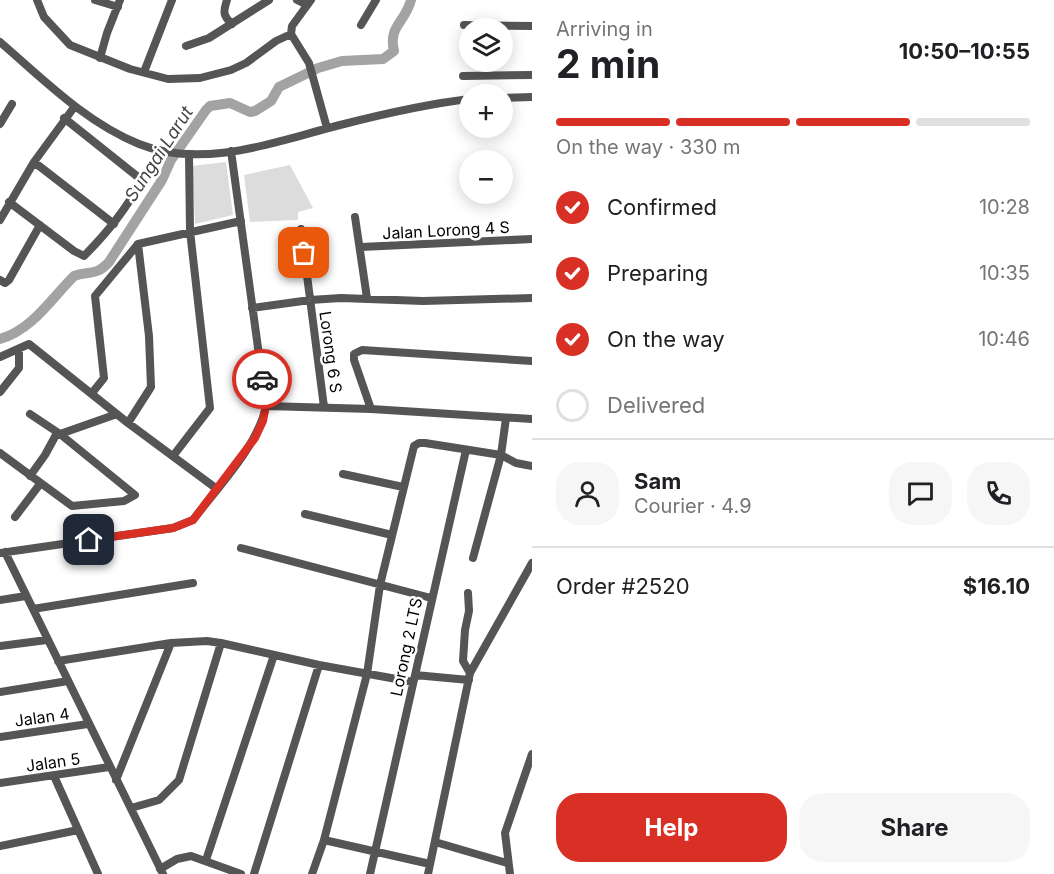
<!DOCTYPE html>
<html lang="en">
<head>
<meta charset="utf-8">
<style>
  body { margin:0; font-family:Inter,sans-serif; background:#f6f6f6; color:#202124; height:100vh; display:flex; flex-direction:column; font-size:22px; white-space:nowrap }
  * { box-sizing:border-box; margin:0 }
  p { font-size:20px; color:#757577 }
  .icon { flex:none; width:33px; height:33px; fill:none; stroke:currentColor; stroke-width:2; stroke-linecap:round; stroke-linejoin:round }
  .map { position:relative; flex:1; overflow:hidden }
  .side { display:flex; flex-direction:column; background:#fff; width:522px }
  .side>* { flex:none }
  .tools { position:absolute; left:459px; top:18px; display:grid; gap:12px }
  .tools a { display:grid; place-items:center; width:54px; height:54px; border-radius:50%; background:#fff; box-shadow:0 3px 15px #0003; font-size:30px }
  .pin { position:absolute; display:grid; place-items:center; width:51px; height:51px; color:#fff; margin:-26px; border-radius:12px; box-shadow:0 3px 9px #0006 }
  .courier { position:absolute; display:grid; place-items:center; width:60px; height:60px; margin:-30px; border:4px solid #d93025; border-radius:50%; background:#fff; color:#222; box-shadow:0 2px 8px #0007 }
  .head em { font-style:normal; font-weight:700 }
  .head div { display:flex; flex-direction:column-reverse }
  .head { display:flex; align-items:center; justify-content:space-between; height:102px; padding:0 24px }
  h1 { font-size:39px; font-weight:700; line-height:45px }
  .bar { display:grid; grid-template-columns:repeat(4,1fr); gap:9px 6px; align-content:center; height:72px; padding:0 24px }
  .bar i { height:8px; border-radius:4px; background:#e0e0e0 }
  .bar .on { background:#d93025 }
  .bar p { grid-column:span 4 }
  .line { display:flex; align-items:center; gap:15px; padding:0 24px; border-top:2px solid #e0e0e0 }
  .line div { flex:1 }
  .round { display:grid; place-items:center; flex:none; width:63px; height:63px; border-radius:24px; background:#f6f6f6 }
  ol { padding:0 24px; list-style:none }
  li { display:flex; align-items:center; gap:18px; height:66px }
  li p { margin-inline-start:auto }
  li .icon { padding:6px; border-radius:50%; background:#d93025; color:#fff; stroke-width:4 }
  li:last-child { color:#757577 }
  li i { width:33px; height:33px; border:3px solid #e0e0e0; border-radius:50% }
  .cta { display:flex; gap:12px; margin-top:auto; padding:12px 24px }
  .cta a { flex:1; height:69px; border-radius:24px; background:#d93025; color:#fff; font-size:24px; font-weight:700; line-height:69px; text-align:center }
  .cta a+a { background:#f6f6f6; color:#202124 }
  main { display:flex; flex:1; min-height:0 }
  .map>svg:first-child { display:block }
</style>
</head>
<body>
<main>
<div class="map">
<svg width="532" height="874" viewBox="0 0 532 874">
  <rect width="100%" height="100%" fill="#fff"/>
  <!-- green -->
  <path fill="#dcdcdc" d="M226,162L233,215L195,224L192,166Z
    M290,165L313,208L298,212V220L250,222L244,175Z"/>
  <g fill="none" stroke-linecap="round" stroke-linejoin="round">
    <!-- river -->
    <path stroke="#a3a3a3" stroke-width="10" d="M0,339C32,330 51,299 74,276C90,270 95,277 109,262L162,180L171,160L206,110L210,106L230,103L250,112L255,111L271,101L279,87L318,68L342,61L383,59L394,51C388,26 405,23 411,0"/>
    <!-- minor -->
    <path stroke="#555" stroke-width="8" d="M37,0L44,17L70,45L130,69L168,79L200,78L231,70L246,63L276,41L291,34
      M95,0L118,7
      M227,0C223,12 223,16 232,24
      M297,0L307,5
      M311,0L292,26L291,34L309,63L327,128
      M361,25L376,0
      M464,25L532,26
      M0,42C43,79 85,122 139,144C203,170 277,141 340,125C383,114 425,104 470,99
      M186,46L209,38L269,0
      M100,58L107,33L120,0
      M144,72L172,0
      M463,76L532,75
      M502,98L532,97
      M0,124L12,104
      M34,162L114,224
      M9,202L74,251L84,256C106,234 125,211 140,183L138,177L64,118
      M355,217L367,298
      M0,220L34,162L75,106
      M301,229L324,407
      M361,247L532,239
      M0,280L5,283L9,280L40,225
      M252,308L310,300L341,298L423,301L532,298
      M0,357L29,344L128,423L217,489
      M0,392L19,368V349
      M92,393L104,378L95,296L138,244L241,221
      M266,406L371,409L532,419
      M371,409L354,360V354L362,350L532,361
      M30,414L60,434L117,414
      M128,423L151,387L149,336L138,244
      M0,453L72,506L124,501L135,495L60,434
      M173,456L210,408L190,231L189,155
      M343,474L403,487
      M30,476L45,455L57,433
      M305,514L392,535
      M15,517L40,484
      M241,548L431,598
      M5,552L163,874
      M0,553L173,528L193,520C218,487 258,446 266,406L231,151
      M473,558L501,455L506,418
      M468,593L469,611L465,630L463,661L470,673
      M0,600L26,596
      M33,609L193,583
      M171,643L207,641L221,643L319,665L413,682
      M0,646L47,640
      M58,661L171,643L116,780
      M415,675L469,680
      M0,692L68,681
      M0,737L88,724
      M54,776L98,874
      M0,783L109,767
      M131,808L159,800L179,780L221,643
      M324,840L430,864
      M435,842L507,863
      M0,846L78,830
      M206,860L274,655
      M160,869L177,859L191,856L241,874
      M254,874L319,665
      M312,874L324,840L367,674L380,585L414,446L419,443H425L501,455L516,463L532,466
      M370,874L466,450
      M428,874L470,673L532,563
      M510,874L505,833L532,754"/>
  </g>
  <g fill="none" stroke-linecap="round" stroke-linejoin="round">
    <!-- done -->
    <path stroke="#595959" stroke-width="6" stroke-dasharray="0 10.8" d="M262,379L252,308L310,300L304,253"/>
    <!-- route -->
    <path stroke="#d93025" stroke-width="8" d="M89,540L173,528L193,520L255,438L263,421L266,405L262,379"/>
  </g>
  <g text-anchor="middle" stroke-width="5" stroke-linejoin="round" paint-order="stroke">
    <!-- street labels -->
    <g font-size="16" fill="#000" stroke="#fff">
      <text transform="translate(446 230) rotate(-3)" y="6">Jalan Lorong 4 S</text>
      <text transform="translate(331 352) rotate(82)" y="6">Lorong 6 S</text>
      <text transform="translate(406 647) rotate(-78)" y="6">Lorong 2 LTS</text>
      <text transform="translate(42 717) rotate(-8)" y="6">Jalan 4</text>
      <text transform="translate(53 762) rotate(-8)" y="6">Jalan 5</text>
    </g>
    <!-- water labels -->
    <g font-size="18" font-style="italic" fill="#444" stroke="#fff">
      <text transform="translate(159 154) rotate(-57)" y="6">Sungai Larut</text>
    </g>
  </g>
</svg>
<div class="tools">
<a><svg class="icon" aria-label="layers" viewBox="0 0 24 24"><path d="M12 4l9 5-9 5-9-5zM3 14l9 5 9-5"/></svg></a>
<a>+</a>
<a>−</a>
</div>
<div class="pin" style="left:304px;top:253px;background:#ea580c"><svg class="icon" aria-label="bag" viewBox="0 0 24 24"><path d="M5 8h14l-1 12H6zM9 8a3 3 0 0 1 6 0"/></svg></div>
<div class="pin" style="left:89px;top:540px;background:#1f2937"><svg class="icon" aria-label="home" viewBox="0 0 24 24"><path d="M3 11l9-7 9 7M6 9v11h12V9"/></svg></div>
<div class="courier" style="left:262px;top:379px"><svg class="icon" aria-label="car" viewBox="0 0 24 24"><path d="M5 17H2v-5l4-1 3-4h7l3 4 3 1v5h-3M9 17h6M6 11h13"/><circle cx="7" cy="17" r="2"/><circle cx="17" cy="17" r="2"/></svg></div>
</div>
<section class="side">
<div class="head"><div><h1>2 min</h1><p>Arriving in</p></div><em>10:50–10:55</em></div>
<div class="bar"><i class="on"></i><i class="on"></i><i class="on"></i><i></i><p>On the way · 330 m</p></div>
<ol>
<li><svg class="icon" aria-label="check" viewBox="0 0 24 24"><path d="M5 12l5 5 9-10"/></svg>Confirmed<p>10:28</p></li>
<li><svg class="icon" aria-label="check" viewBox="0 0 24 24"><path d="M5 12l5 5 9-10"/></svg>Preparing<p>10:35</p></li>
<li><svg class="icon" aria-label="check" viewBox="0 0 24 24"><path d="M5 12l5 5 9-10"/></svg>On the way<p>10:46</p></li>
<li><i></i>Delivered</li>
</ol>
<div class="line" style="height:108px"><a class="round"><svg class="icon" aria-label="person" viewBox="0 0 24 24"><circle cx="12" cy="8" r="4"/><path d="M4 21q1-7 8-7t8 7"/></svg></a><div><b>Sam</b><p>Courier · 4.9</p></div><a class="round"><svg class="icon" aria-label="chat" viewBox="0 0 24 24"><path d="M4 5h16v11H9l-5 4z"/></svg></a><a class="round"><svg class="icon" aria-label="phone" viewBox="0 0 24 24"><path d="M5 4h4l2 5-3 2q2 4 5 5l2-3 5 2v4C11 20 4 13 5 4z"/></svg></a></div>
<div class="line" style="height:78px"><div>Order #2520</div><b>$16.10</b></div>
<div class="cta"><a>Help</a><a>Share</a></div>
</section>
</main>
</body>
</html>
